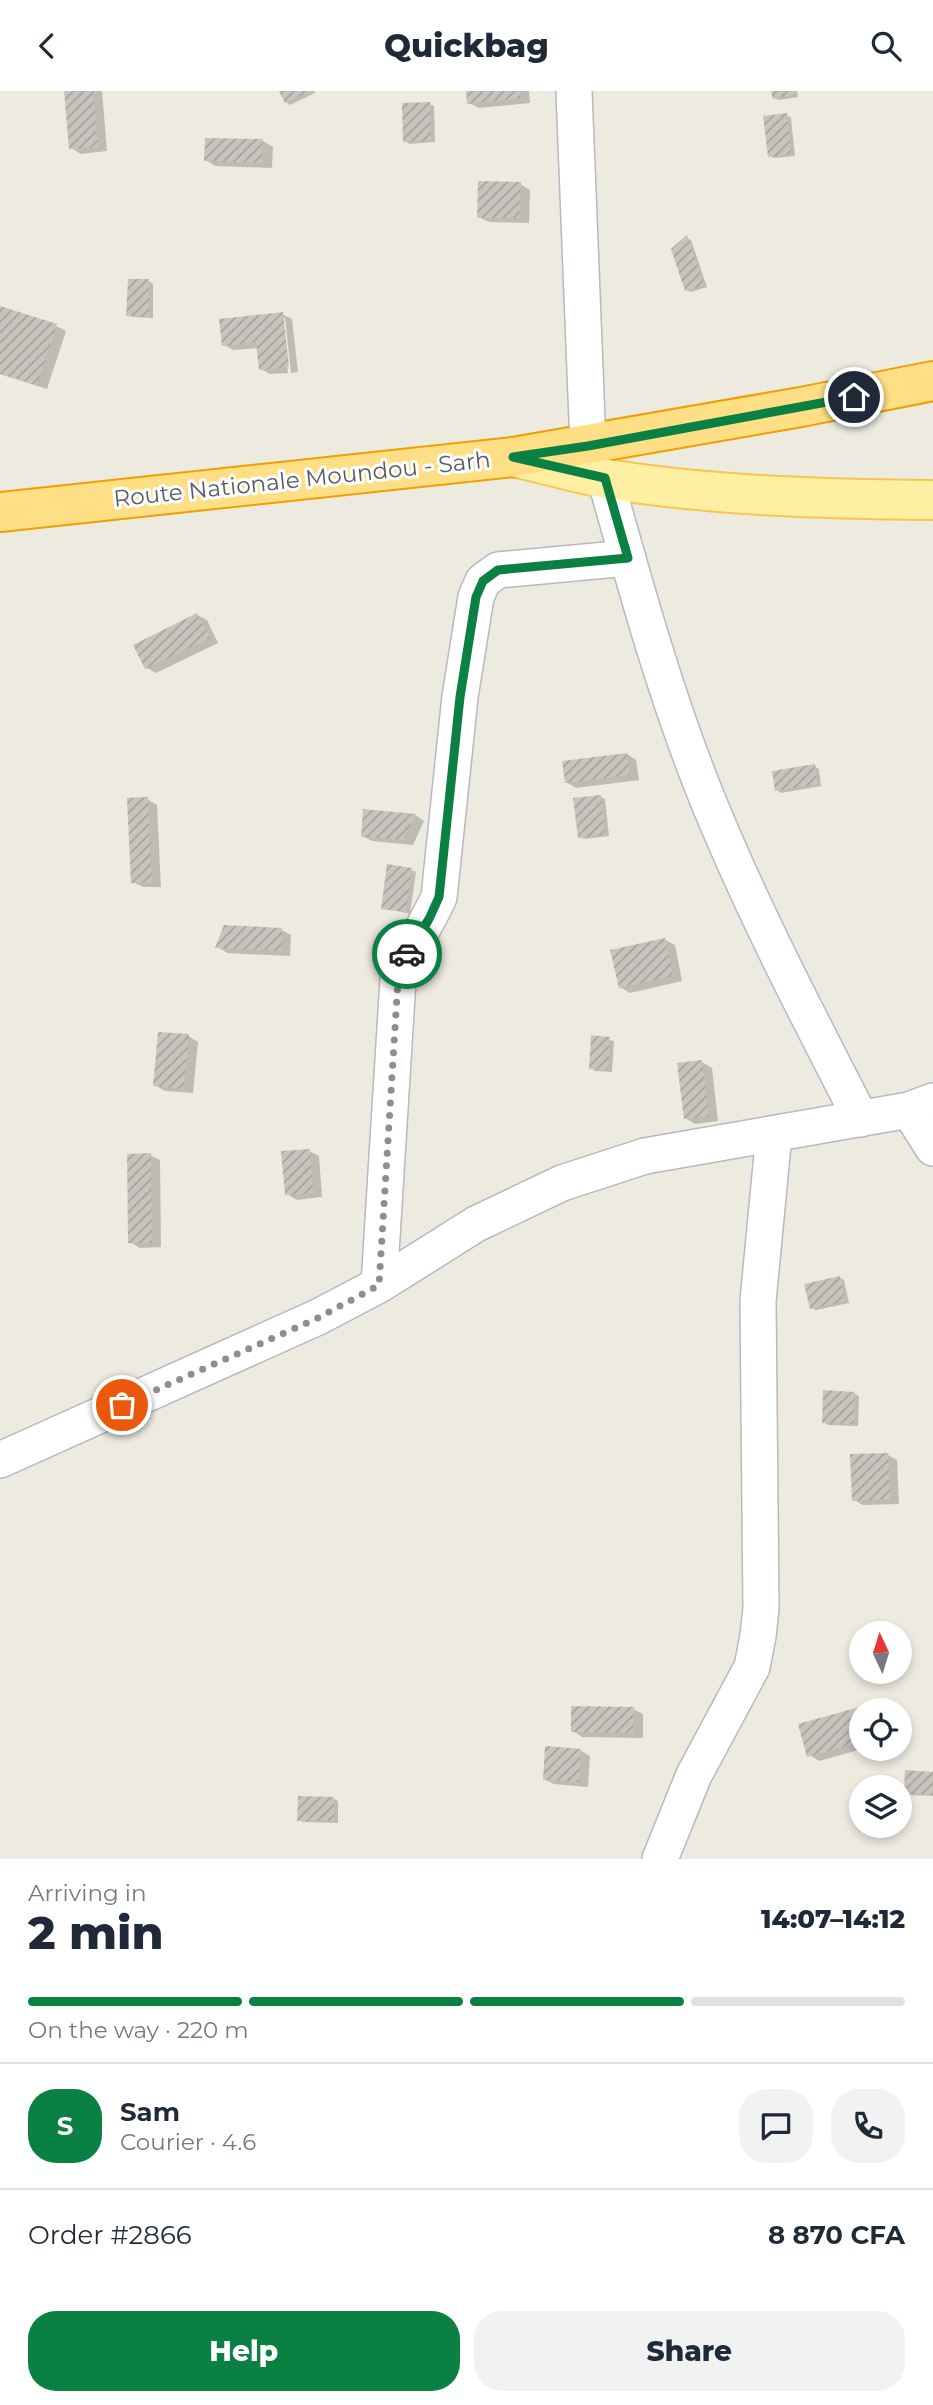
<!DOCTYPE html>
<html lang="en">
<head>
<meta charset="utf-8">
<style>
  body { margin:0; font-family:Montserrat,sans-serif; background:#f2f2f3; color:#1f2937; height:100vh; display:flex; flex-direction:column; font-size:26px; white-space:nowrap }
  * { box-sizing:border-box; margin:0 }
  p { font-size:23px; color:#747a83 }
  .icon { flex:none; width:38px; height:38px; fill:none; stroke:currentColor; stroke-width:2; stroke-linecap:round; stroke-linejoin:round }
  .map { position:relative; height:1768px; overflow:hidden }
  .drawer { display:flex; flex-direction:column; background:#fff; flex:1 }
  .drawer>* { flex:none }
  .needle { width:46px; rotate:356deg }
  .buttons { position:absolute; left:849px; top:1530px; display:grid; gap:14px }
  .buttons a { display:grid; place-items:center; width:63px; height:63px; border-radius:50%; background:#fff; box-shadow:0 4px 10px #0003; font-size:35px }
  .pin { position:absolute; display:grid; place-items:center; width:60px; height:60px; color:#fff; margin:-30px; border:4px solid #fff; border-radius:50%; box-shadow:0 2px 7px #0007 }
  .courier { position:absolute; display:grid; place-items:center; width:70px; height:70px; margin:-35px; border:5px solid #0b8043; border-radius:50%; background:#fff; color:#222; box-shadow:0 2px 9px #0007 }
  .head em { font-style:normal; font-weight:800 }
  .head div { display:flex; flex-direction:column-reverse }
  .head { display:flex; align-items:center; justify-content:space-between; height:119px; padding:0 28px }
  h1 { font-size:46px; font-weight:800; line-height:52px }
  .bar { display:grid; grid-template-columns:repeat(4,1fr); gap:10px 7px; align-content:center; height:84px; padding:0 28px }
  .bar i { height:9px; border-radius:5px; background:#e0e1e3 }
  .bar .selected { background:#0b8043 }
  .bar p { grid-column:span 4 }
  .line { display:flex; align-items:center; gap:18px; padding:0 28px; border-top:2px solid #e0e1e3 }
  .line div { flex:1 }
  .round { display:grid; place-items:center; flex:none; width:74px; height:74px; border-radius:28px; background:#f2f2f3 }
  .cta { display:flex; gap:14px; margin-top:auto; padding:14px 28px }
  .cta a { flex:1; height:80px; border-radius:28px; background:#0b8043; color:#fff; font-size:28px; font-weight:800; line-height:80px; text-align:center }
  .cta a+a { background:#f2f2f3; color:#1f2937 }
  header { display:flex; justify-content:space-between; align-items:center; height:91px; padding:0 28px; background:#fff; font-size:32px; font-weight:800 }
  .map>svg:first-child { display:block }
</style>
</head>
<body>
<header><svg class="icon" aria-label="back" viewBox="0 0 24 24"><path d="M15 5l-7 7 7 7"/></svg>Quickbag<svg class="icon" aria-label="search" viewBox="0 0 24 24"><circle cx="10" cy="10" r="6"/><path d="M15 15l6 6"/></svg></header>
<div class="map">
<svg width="933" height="1768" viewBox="0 0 933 1768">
  <defs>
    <pattern id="building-hatch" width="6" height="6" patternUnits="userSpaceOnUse" patternTransform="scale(1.75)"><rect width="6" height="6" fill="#c8c4bd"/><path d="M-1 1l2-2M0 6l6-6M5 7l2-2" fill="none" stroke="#a5a29d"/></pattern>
  </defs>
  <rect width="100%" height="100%" fill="#edeae0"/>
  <!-- shadow -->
  <path fill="#0003" d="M66,0H102L107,60L81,63L71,57Z
    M281,0H314L315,2L290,14L286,11Z
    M468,0H529L530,12L479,17L469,12Z
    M773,0H797L798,6L779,9L774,7Z
    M429,13L434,15L435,51L409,53L405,50Z
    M787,24L791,27L795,65L774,67L770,65Z
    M263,50L273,56L272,77L215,75L206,69Z
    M520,93L530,99L529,132L489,131L479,126Z
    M687,147L691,149L707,196L691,201L686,199Z
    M149,190L153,193V227L133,226L128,224Z
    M0,217L56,235L66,240L47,298L0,283Z
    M282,223L292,228L298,281L291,282L285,227H282L288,282L270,283L261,278L258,257L233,259L224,254Z
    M197,524L207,529L218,552L156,582L147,577Z
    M627,663L636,669L639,689L576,697L566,691Z
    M814,675L819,678L821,695L781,702L776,699Z
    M601,706L605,708L609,745L584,748L579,746Z
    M147,708L157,714L161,796H143L133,791Z
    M415,724L424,730L413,754L372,750L362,745Z
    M411,779L416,781L410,823L383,817Z
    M282,839L291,844L290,865L227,862L218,856Z
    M665,849L675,854L682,890L630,902L620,896Z
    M188,945L198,951L193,1002L165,1000L155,994Z
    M593,946L614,950L612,981L595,980L591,977Z
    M702,971L712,977L718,1030L695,1033L685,1027Z
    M309,1060L319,1065L322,1106L297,1109L287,1103Z
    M150,1064L160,1069L161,1156L140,1157L130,1151Z
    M840,1187L844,1189L849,1212L816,1219L812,1217Z
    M855,1303L859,1305L858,1335L828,1334L823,1331Z
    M888,1364L897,1369L899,1413L863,1414L854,1409Z
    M862,1617L865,1619H861V1657H866L819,1670L809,1664Z
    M633,1618L643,1623V1647L582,1646L573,1640Z
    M580,1659L590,1665L588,1696L554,1693L544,1688Z
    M933,1682V1705L910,1704L906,1701Z
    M334,1708L338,1710V1732L303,1731L299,1729Z"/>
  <!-- building -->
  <path fill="url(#building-hatch)" d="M64,0H93L98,56L69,58Z
    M279,0H311L285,12Z
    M466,0H520L521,7L467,13Z
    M771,0H793L794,4L773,8Z
    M430,11L431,50L403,51L402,12Z
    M787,22L791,63L768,66L763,25Z
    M205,47L263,48L262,72L204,70Z
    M478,90L521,91L520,127H477Z
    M687,144L704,194L685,200L671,158Z
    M128,188H149V226L126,225Z
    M0,215L57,233L37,294L0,283Z
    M283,221L289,276L259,279L256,251L222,255L219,228Z
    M197,522L210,547L145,578L133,554Z
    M627,662L630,684L565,692L562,670Z
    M815,673L818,693L775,700L772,680Z
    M601,704L605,744L578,747L573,707Z
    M148,706L152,791L131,792L127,707Z
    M363,718L416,723L403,749L361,746Z
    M387,773L412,777L406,821L381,818Z
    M224,834L282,837L281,860L215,857Z
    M665,847L673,885L619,897L610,859Z
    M158,941L189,943L184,998L153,995Z
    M591,944L610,946L608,979L589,978Z
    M702,969L709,1025L684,1028L677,972Z
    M310,1058L313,1102L285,1104L281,1060Z
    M151,1062L152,1152H128L127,1063Z
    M840,1185L845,1210L810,1218L804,1193Z
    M823,1299L855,1301L854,1333L822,1332Z
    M888,1362L890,1408L852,1410L850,1363Z
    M571,1615L634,1616L633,1642L571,1641Z
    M863,1615L861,1651L807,1666L798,1633Z
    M545,1655L581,1658L579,1691L543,1689Z
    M905,1679L933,1681V1704L904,1702Z
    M298,1705L334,1706V1730H297Z"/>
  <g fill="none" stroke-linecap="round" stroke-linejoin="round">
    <defs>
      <path id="minor" d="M574,0L588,355
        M605,387C635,493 664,600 705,702C750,814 806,921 861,1028
        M909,1019L933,1057
        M379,1194L398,889C408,859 426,835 439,806L460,606L476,506L483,490L498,479L628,467
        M0,1369L318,1226L379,1194L476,1133L562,1092L645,1065L909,1019L933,1010
        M660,1768L694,1684L752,1576L758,1545L761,1518L758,1210L774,1043"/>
      <path id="major" d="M513,366C545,373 576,382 607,388C715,405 824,408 933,409"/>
      <path id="highway" d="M0,421L513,366L801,316L933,290"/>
    </defs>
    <!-- minor casing -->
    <use href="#minor" stroke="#b6b9be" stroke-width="38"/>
    <!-- major casing -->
    <use href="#major" stroke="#f7c64f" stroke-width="42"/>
    <!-- highway casing -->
    <use href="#highway" stroke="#eda000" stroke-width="42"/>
    <!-- minor -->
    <use href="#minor" stroke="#fff" stroke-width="35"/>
    <!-- major -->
    <use href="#major" stroke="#ffefa3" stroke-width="38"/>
    <!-- highway -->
    <use href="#highway" stroke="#ffdf85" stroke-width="38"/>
  </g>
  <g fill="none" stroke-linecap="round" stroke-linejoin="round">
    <!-- done -->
    <path stroke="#8d8e8e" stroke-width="7" stroke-dasharray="0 12.6" d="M122,1314L318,1227L379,1194L398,889L407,863"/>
    <!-- route -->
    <path stroke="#0b8043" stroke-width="9" d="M407,863L429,828L439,806L460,606L476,506L483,490L498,479L628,467L605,387L513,366L588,355L854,306"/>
  </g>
  <g text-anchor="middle" stroke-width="6" stroke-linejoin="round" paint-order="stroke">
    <!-- street labels -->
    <g font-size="23" fill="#595d62" stroke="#fff">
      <text transform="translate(302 388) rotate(-6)" y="8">Route Nationale Moundou - Sarh</text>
    </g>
  </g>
</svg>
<div class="buttons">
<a><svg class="needle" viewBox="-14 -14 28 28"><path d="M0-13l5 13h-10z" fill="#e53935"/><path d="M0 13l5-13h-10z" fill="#747a83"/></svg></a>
<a><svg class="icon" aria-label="locate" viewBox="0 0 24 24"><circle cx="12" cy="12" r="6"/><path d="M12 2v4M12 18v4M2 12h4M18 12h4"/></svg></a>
<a><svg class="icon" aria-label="layers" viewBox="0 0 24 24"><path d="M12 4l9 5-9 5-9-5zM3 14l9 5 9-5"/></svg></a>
</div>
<div class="pin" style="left:122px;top:1314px;background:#ea580c"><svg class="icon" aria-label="bag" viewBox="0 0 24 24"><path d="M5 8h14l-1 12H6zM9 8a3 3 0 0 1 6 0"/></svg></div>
<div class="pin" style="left:854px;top:306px;background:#1f2937"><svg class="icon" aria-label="home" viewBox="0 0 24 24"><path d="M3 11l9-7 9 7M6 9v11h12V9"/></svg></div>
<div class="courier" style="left:407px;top:863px"><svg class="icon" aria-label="car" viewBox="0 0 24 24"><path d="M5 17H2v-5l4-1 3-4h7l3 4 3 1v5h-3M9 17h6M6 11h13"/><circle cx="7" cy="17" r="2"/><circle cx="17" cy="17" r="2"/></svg></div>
</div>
<section class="drawer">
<div class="head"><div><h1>2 min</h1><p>Arriving in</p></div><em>14:07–14:12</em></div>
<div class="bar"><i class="selected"></i><i class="selected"></i><i class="selected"></i><i></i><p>On the way · 220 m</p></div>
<div class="line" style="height:126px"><b class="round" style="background:#0b8043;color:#fff">S</b><div><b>Sam</b><p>Courier · 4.6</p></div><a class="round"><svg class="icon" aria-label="chat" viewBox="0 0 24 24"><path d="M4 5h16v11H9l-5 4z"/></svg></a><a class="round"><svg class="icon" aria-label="phone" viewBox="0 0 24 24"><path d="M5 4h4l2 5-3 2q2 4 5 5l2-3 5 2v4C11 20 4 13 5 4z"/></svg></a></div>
<div class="line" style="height:91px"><div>Order #2866</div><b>8 870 CFA</b></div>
<div class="cta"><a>Help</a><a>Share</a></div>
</section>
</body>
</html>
